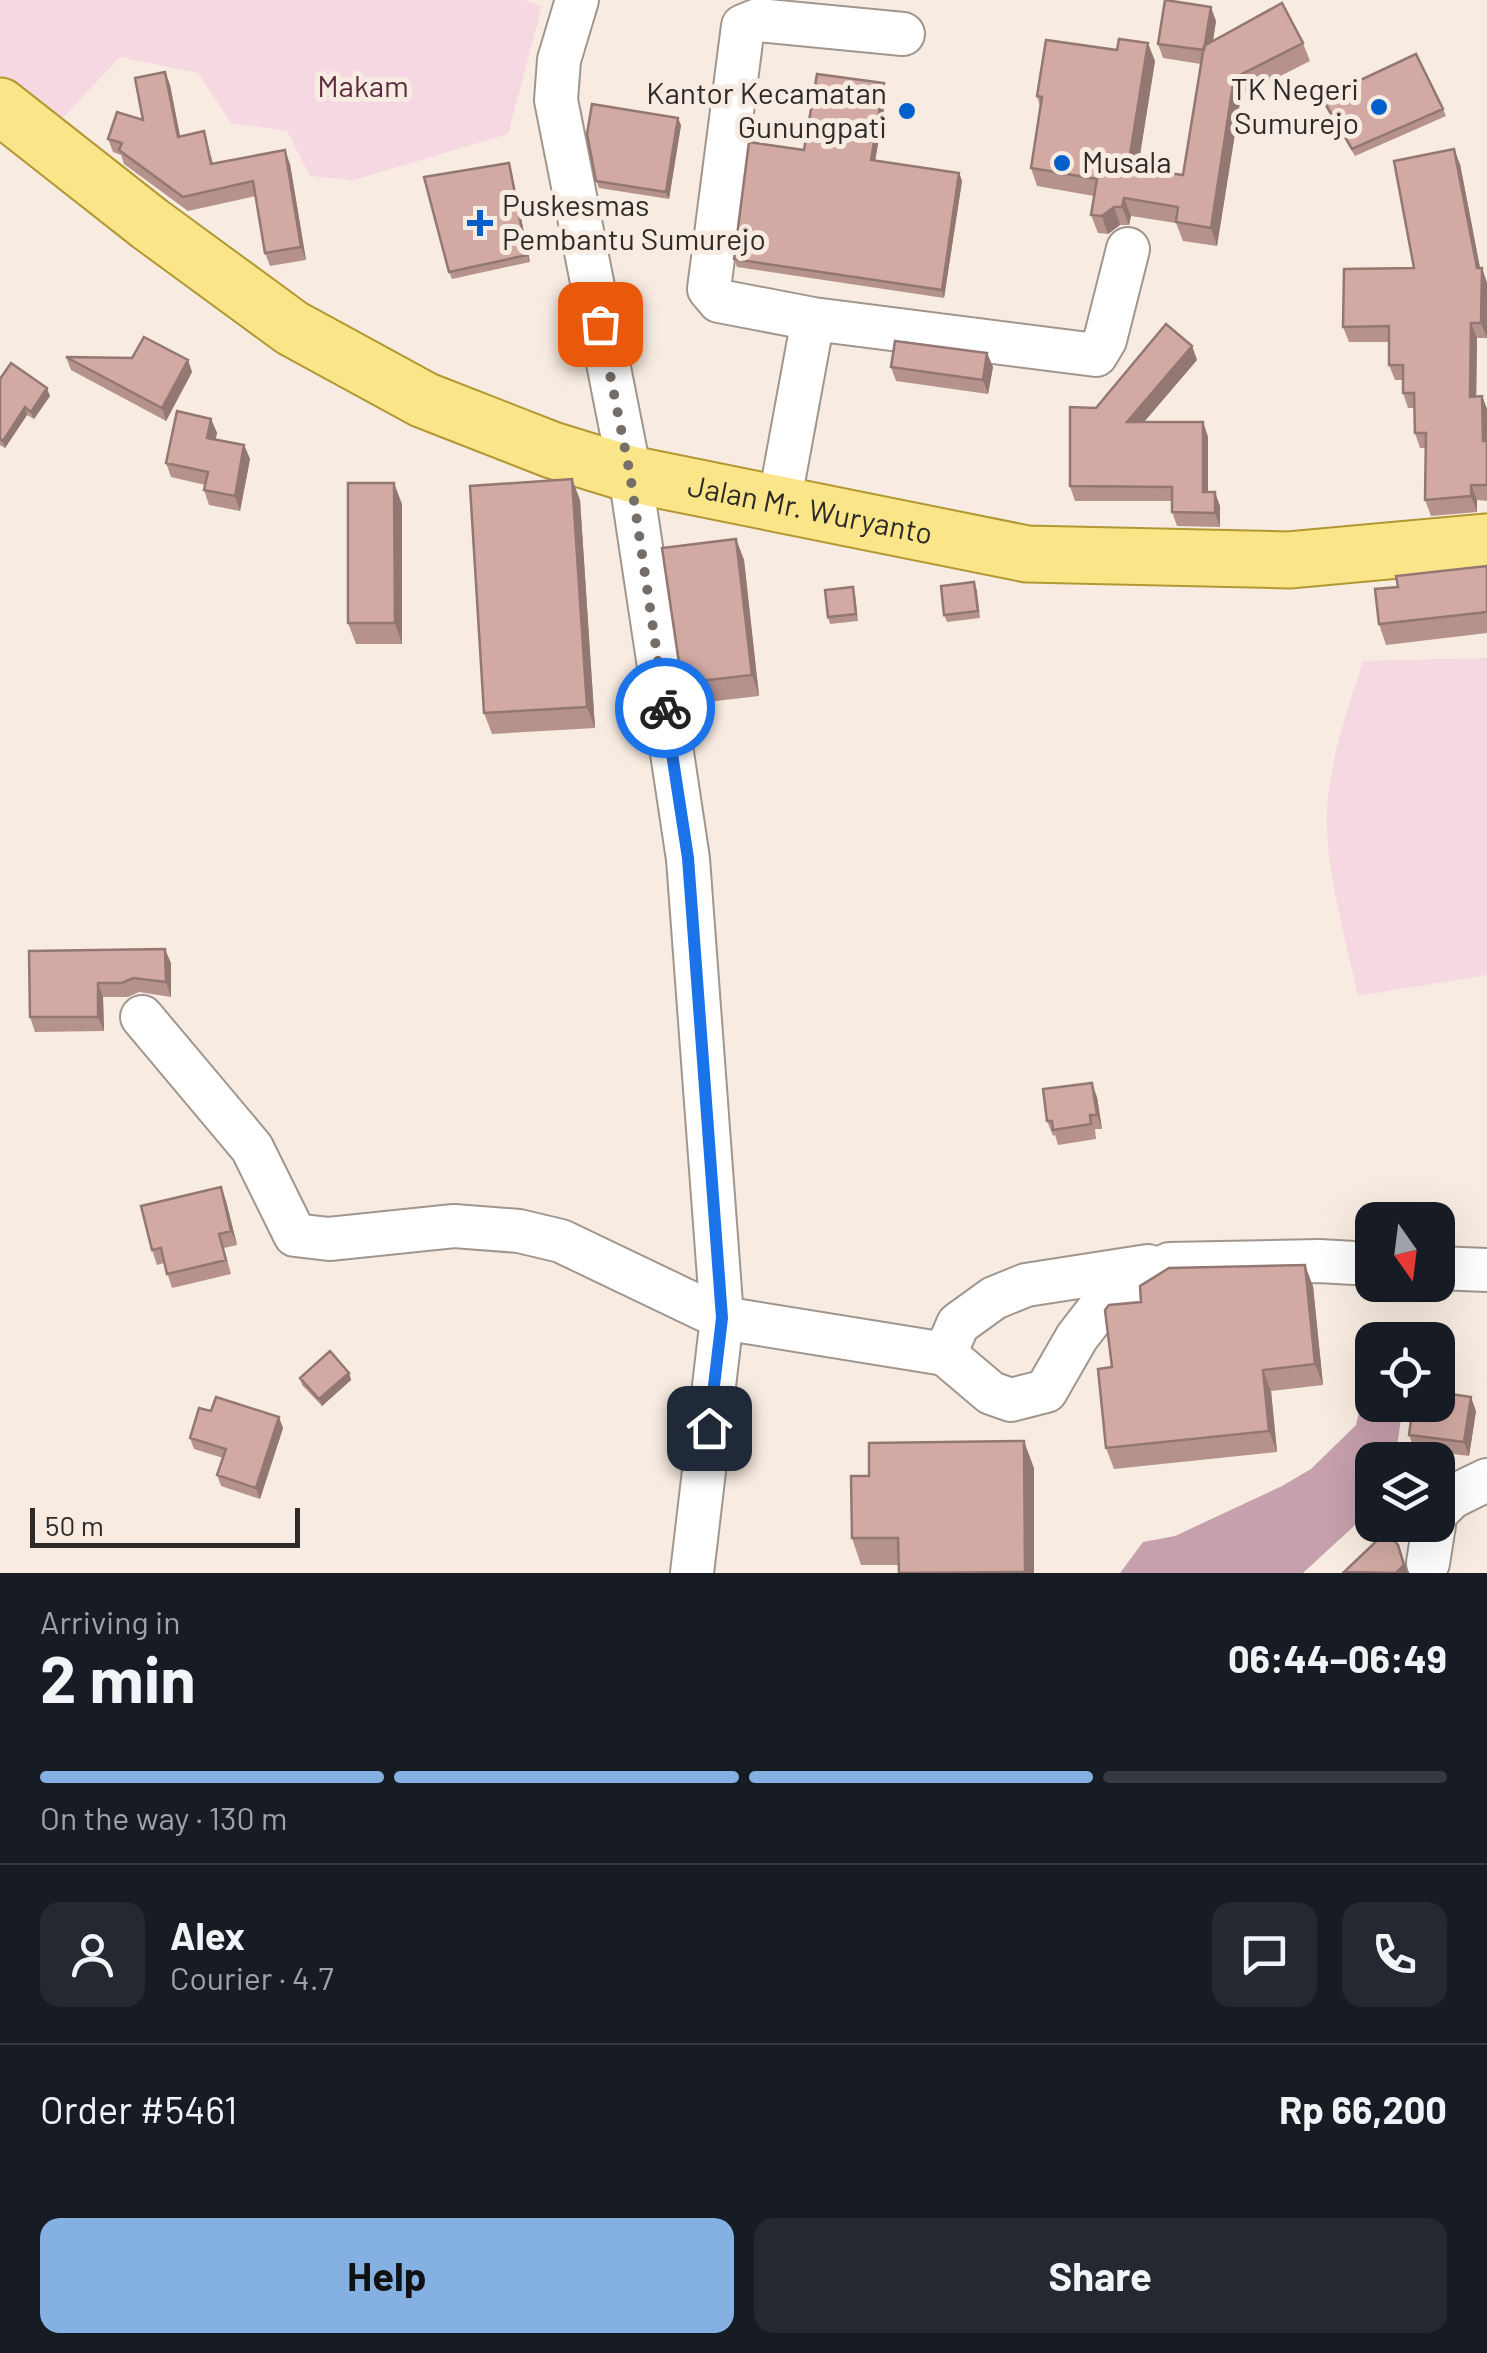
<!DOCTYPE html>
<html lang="en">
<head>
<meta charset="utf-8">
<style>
  body { margin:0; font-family:Barlow,sans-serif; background:#242831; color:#f1f3f6; height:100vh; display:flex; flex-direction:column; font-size:38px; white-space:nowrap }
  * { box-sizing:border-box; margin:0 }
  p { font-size:32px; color:#9ea1a6 }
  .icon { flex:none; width:55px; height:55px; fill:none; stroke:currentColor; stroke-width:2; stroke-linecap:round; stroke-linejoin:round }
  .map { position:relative; height:1573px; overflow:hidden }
  .drawer { display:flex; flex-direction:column; background:#171b24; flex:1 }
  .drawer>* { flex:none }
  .needle { width:65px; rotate:166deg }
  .fabs { position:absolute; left:1355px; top:1202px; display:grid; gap:20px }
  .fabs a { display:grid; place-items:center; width:100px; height:100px; border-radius:20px; background:#171b24; box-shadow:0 10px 40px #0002; font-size:50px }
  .scale { position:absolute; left:30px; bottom:25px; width:270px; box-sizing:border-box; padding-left:10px; border:5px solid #2e2a27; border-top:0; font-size:28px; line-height:35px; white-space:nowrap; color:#2e2a27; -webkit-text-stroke:8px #f8ece2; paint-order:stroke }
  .pin { position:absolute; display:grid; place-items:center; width:85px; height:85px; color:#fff; margin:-42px; border-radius:20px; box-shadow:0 5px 15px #0006 }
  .courier { position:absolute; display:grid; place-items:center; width:100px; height:100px; margin:-50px; border:8px solid #1a73e8; border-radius:50%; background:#fff; color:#222; box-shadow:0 2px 12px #0007 }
  .headline em { font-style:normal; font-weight:700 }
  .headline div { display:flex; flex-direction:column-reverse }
  .headline { display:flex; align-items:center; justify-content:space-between; height:170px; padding:0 40px }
  h1 { font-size:65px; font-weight:700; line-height:75px }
  .bar { display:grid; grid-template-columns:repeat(4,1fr); gap:15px 10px; align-content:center; height:120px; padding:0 40px }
  .bar i { height:12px; border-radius:8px; background:#363941 }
  .bar .current { background:#85b1e2 }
  .bar p { grid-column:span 4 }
  .line { display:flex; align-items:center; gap:25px; padding:0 40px; border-top:2px solid #363941 }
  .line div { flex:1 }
  .round { display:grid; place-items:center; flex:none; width:105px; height:105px; border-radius:20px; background:#242831 }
  .action { display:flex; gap:20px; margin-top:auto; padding:20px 40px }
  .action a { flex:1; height:115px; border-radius:20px; background:#85b1e2; color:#111; font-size:40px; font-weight:700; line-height:115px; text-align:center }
  .action a+a { background:#242831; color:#f1f3f6 }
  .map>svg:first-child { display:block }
</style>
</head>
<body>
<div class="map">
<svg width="1487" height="1573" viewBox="0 0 1487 1573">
  <rect width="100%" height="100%" fill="#f8ece2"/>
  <!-- green -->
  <path fill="#f5d8e1" d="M0,0H524L542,6L508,134L354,180L310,176L287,131L231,123L198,73L120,57L55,126L0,85Z
    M1487,658V975L1358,996C1346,940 1325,869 1327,812C1329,761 1348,709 1363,661Z"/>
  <!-- forest -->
  <path fill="#c6a0ad" d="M1361,1402L1401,1419L1395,1460H1372V1502L1353,1527L1303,1573H1120L1143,1542L1175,1536L1282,1486L1311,1469L1356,1425Z"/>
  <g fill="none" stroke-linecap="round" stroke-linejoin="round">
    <defs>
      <path id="minor" d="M577,0L559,60L556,100L630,474L688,859L722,1318L692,1573
        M813,319L1096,355L1105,340L1128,249
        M779,504L813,319L719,301L709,289L743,26L758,20L903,34
        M142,1017L252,1148L295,1235L329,1239L454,1226L519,1231L561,1241L722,1318L945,1354L991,1393L1011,1400L1046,1391L1077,1337L1101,1306L1169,1264L1319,1261L1372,1264
        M1438,1268L1487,1270
        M945,1354L958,1324L994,1298L1026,1285L1148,1266
        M1438,1511L1452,1497L1487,1480
        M1428,1563L1434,1525"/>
      <g id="major">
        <path id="s1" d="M0,106L150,224L292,328L424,400L552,450L630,474L1027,554L1289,560L1487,542"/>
      </g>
    </defs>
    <!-- minor casing -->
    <use href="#minor" stroke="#a1968d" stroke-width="46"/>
    <!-- major casing -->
    <use href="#major" stroke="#b29833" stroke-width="59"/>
    <!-- minor -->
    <use href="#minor" stroke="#fff" stroke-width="42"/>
    <!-- major -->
    <use href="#major" stroke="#fbe589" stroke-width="55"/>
  </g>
  <!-- wall -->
  <path fill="#b5928c" d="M1216,21L1213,41L1303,43L1310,61L1241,96L1217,246L1183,241L1176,223L1131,216L1129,225H1120L1108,234L1098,233L1091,215L1094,196L1037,186L1031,168L1040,106L1037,96L1155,61L1138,168L1183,175L1201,64L1163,58L1158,44Z
    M165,72L170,85L180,137L204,131L213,163L290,164L306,260L270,266L265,253L256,196L188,211L124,164L121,155L113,152L108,139L143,120Z
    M887,91L875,160L959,173L962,181L944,298L737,267L734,259L804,150Z
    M1322,98L1443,109L1446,116L1355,156L1324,105Z
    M681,125L669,199L599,188L596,181Z
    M1460,164L1480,268H1482L1487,283V338H1477L1476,396H1482L1487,409V501L1477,500V512L1431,516L1425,500L1426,448H1420L1415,433L1414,408H1408L1403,393V380H1395L1389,365V342H1349L1343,327L1414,268Z
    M511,170L530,262L452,279L449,272Z
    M1192,346L1197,360L1144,422H1203L1208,437V492L1220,506V527L1177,526L1172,512V501H1075L1070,486L1096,408Z
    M987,353L993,367L988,394L896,381L891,367Z
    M66,357L188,360L192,372L166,421L71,370Z
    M0,379L50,396L34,419L27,415L5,448L0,445Z
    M211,419L217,433L215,440L244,445L250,459L240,511L209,505L204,490L205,485L171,477L166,463Z
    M572,479L580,500L595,728L492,734L484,713Z
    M402,504V644H356L348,623Z
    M736,539L744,560L759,696L690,704L682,683Z
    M1487,566V633L1386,645L1379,624L1398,587Z
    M974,582L977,590L980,618L947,622L944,615Z
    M853,587L855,594L858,621L830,624L828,617Z
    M29,951L171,963V997L139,992L128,997H103L104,1031L35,1032L30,1017Z
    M1097,1097L1102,1129H1095L1096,1139L1058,1145L1055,1135L1053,1136L1047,1121Z
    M221,1187L226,1201L237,1245L224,1248L231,1274L172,1288L164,1263L157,1265L152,1250Z
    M1313,1286L1323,1385L1271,1391L1277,1452L1114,1469L1106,1448L1112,1367Z
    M349,1373L351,1380L322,1406L302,1385L300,1378Z
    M211,1411L283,1428L260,1499L221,1486L217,1475L223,1458L194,1449L190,1438Z
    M1476,1411L1469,1456L1414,1449L1409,1435Z
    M1034,1468V1573H899V1565H861L852,1538Z"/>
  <!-- shaded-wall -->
  <path fill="#937772" d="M1211,7L1216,21L1209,65L1204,50Z
    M1148,43L1155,61L1135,185L1128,167Z
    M165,72L170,85L183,151L178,137Z
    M1234,78L1241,96L1217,246L1211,228Z
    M884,83L887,91L874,168L871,160Z
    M678,118L681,125L669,199L666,192Z
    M1454,149L1460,164L1482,278V268L1487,283V338L1481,323L1477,268Z
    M285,150L290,164L306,260L301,247Z
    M509,163L511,170L530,262L527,255Z
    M959,173L962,181L944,298L942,290Z
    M1124,198L1131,216L1129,225L1122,207Z
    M1114,207L1120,225L1108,234L1102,216Z
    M1471,323L1477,338L1476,412L1470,397Z
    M1192,346L1197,360L1132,436L1127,422Z
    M987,353L993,367L988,394L983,380Z
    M188,360L192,372L166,421L162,408Z
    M47,388L50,396L34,419L31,412Z
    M1482,396L1487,409V451L1483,441Z
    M25,407L27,415L5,448L3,441Z
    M211,419L217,433L213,452L207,438Z
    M1203,422L1208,437V506L1203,492Z
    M244,445L250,459L240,511L235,496Z
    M572,479L580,500L595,728L587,707Z
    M394,483L402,504V644L395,623Z
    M1471,485L1477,500V512L1471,496Z
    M1215,492L1220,506V527L1215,513Z
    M736,539L744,560L759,696L752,675Z
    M165,949L171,963V997L166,982Z
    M98,983L103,997L104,1031L98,1017Z
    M1092,1083L1097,1097L1102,1129L1097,1115Z
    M221,1187L226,1201L237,1245L231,1231Z
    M1305,1265L1313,1286L1323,1385L1315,1364Z
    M1263,1370L1271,1391L1277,1452L1269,1431Z
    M349,1373L351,1380L322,1406L319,1399Z
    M1471,1397L1476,1411L1469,1456L1464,1442Z
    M279,1417L283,1428L260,1499L256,1488Z
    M1024,1441L1034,1468V1573H1025Z
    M1398,1545L1408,1573H1396Z"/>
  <!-- building -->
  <path fill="#d2aaa3" stroke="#937772" stroke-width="2.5" d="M1165,0L1211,7L1204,50L1158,44Z
    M1282,3L1303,43L1234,78L1211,228L1176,222L1178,207L1124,198L1122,207H1114L1102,216L1091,215L1097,179L1031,168L1042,97L1037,96L1046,40L1117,50L1119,39L1148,43L1128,167L1183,175L1204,46Z
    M1416,54L1443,109L1352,149L1322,98Z
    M165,72L178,137L204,131L211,164L285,150L301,247L265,253L253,181L183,197L119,150L122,143L108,139L117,112L143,120L135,78Z
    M817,74L884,83L871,160L959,173L942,290L734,259L749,142L804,150Z
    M592,104L678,118L666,192L596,181L587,134Z
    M1454,149L1477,268H1482L1481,323H1471L1470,397L1482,396L1483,441H1487V485H1471V496L1425,500L1426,433H1415L1414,393H1403V365H1389V326L1343,327L1344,269L1414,268L1394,161Z
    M509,163L527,255L449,272L424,177Z
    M1166,324L1192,346L1127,422H1203V492H1215V513L1172,512V487L1070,486V407L1096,408Z
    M144,337L188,360L162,408L66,357L132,358Z
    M895,341L987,353L983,380L891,367Z
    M11,363L47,388L31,412L25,407L3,441L0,439V379Z
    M177,411L211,419L207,438L244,445L235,496L204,490L208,472L166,463Z
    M572,479L587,707L484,713L470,486Z
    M348,483H394L395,623H348Z
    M736,539L752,675L682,683L662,548Z
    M1487,566V612L1379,624L1375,589L1398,587L1396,576Z
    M974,582L978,611L944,615L941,586Z
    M853,587L856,614L828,617L825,590Z
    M165,949L166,982L133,978L122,983H98V1017H30L29,951Z
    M1092,1083L1097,1115H1090L1091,1124L1053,1130L1052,1121H1047L1043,1089Z
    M221,1187L231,1231L219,1234L226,1260L167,1274L161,1248L152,1250L141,1206Z
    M1305,1265L1315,1364L1263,1370L1269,1431L1106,1448L1098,1369L1112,1367L1105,1310L1109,1305L1141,1302L1140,1286L1169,1268Z
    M330,1351L349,1373L319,1399L300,1378Z
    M1438,1392L1471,1397L1464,1442L1409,1435L1413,1405H1438Z
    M216,1397L279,1417L256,1488L217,1475L226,1449L190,1438L199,1408L211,1411Z
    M1024,1441L1025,1572L899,1573L898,1538H852L851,1476H869V1443Z
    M1386,1532L1398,1545L1404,1565L1396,1573L1344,1572Z"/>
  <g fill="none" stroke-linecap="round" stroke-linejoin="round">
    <!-- done -->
    <path stroke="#756e68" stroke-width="10" stroke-dasharray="0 18" d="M600,324L630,474L665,708"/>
    <!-- route -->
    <path stroke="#1a73e8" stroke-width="12" d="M665,708L688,858L722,1318L709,1428"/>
  </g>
  <!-- markers -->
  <g fill="#0161ca" stroke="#f8ece2" stroke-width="4">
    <circle cx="1379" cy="107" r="10"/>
    <circle cx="907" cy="111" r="10"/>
    <circle cx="1062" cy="163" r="10"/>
    <path d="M475 208h10v10h10v10h-10v10h-10v-10h-10v-10h10z"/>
  </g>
  <g text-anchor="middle" stroke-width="10" stroke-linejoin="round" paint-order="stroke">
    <!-- park labels -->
    <g font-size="30" fill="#5e2c40" stroke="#f8ece2">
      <text x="363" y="97">Makam</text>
    </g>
    <!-- poi labels -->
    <g font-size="30" fill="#2e2a27" stroke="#f8ece2" text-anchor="end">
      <text x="1359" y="100">TK Negeri<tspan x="1359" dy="34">Sumurejo</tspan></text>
      <text x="887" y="104">Kantor Kecamatan<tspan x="887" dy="34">Gunungpati</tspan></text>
      <text x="1082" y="173" text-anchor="start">Musala</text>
      <text x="502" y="216" text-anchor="start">Puskesmas<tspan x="502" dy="34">Pembantu Sumurejo</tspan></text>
    </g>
    <!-- street labels -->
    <g font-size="30" fill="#2e2a27" stroke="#f8ece2">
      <text dy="10" stroke="none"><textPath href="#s1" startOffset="920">Jalan Mr. Wuryanto</textPath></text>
    </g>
  </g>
</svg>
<div class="fabs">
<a><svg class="needle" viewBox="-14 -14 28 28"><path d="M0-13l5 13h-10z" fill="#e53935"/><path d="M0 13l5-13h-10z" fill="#9ea1a6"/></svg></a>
<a><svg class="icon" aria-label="locate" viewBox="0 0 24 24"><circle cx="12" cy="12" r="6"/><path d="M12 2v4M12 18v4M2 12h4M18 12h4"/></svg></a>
<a><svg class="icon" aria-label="layers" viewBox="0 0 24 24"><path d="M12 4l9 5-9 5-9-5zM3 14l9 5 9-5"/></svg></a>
</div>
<div class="scale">50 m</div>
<div class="pin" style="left:600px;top:324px;background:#ea580c"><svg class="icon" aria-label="bag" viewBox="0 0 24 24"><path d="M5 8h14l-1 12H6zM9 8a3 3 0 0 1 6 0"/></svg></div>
<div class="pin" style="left:709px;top:1428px;background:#1f2937"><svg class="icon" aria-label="home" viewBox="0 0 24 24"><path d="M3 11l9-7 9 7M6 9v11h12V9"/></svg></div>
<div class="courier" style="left:665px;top:708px"><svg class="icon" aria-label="bike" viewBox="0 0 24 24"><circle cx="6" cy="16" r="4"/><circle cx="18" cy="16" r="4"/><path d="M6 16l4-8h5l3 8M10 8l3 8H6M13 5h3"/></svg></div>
</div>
<section class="drawer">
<div class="headline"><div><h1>2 min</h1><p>Arriving in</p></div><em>06:44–06:49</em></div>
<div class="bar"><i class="current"></i><i class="current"></i><i class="current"></i><i></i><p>On the way · 130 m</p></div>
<div class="line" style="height:180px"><a class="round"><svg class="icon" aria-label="person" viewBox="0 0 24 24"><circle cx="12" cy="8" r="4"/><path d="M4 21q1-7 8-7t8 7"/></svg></a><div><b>Alex</b><p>Courier · 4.7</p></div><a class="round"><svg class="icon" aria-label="chat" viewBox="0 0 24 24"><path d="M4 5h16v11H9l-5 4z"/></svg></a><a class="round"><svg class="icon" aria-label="phone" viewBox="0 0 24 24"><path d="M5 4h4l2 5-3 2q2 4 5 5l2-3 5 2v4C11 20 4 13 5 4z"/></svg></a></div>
<div class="line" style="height:130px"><div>Order #5461</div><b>Rp 66,200</b></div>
<div class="action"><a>Help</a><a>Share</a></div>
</section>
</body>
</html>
